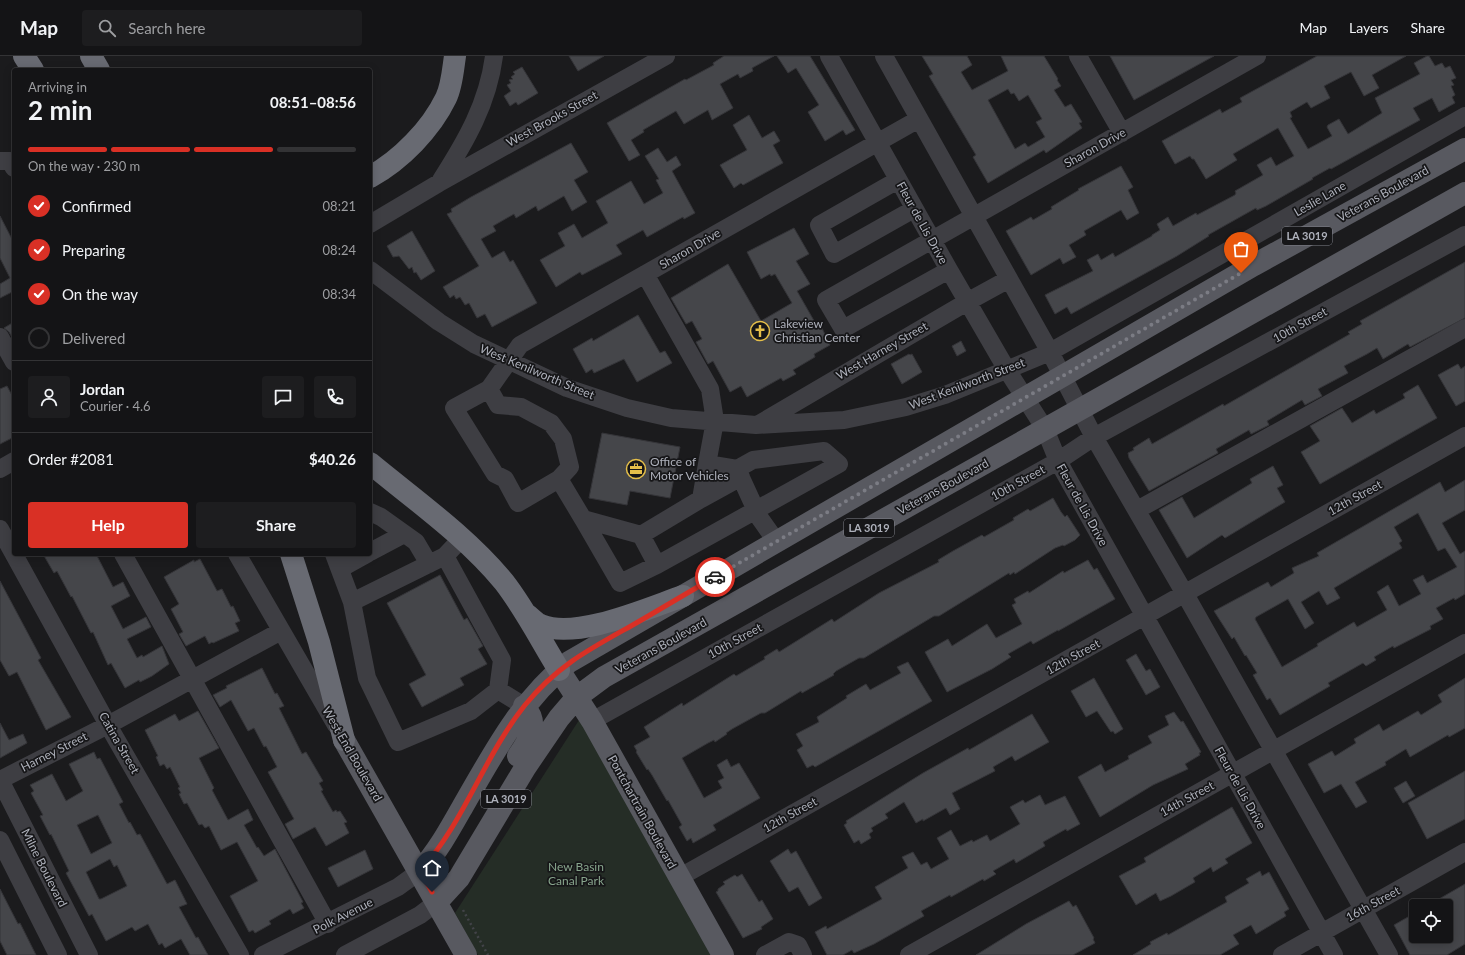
<!DOCTYPE html>
<html lang="en">
<head>
<meta charset="utf-8">
<style>
  body { margin:0; font-family:Lato,sans-serif; background:#1d1d1f; color:#f1f3f6; height:100vh; display:flex; flex-direction:column; font-size:15px; white-space:nowrap }
  * { box-sizing:border-box; margin:0 }
  p { font-size:13px; color:#9d9ea1 }
  .icon { flex:none; width:22px; height:22px; fill:none; stroke:currentColor; stroke-width:2; stroke-linecap:round; stroke-linejoin:round }
  .map { position:relative; flex:1; overflow:hidden }
  .sheet { position:absolute; left:12px; top:12px; width:360px; height:488px; display:flex; flex-direction:column; background:#141416; border-radius:4px; box-shadow:0 2px 10px #0003,0 0 0 1px #333335 }
  .sheet>* { flex:none }
  .tools { position:absolute; left:1409px; top:843px; display:grid; gap:8px }
  .tools a { display:grid; place-items:center; width:44px; height:44px; border-radius:4px; background:#141416; box-shadow:0 2px 10px #0003,0 0 0 1px #333335; font-size:20px }
  .pin { position:absolute; display:grid; place-items:center; width:34px; height:34px; color:#fff; margin:-41px -17px; border-radius:50% 50% 50% 0; rotate:-45deg; box-shadow:0 0 4px #0007 }
  .pin .icon { rotate:45deg }
  .courier { position:absolute; display:grid; place-items:center; width:40px; height:40px; margin:-20px; border:3px solid #d93025; border-radius:50%; background:#fff; color:#222; box-shadow:0 1px 5px #0007 }
  .head em { font-style:normal; font-weight:700 }
  .head div { display:flex; flex-direction:column-reverse }
  .head { display:flex; align-items:center; justify-content:space-between; height:68px; padding:0 16px }
  h1 { font-size:26px; font-weight:700; line-height:30px }
  .bar { display:grid; grid-template-columns:repeat(4,1fr); gap:6px 4px; align-content:center; height:48px; padding:0 16px }
  .bar i { height:5px; border-radius:3px; background:#333335 }
  .bar .selected { background:#d93025 }
  .bar p { grid-column:span 4 }
  .line { display:flex; align-items:center; gap:10px; padding:0 16px; border-top:1px solid #333335 }
  .line div { flex:1 }
  .round { display:grid; place-items:center; flex:none; width:42px; height:42px; border-radius:4px; background:#1d1d1f }
  ol { padding:0 16px; list-style:none }
  li { display:flex; align-items:center; gap:12px; height:44px }
  li p { margin-inline-start:auto }
  li .icon { padding:4px; border-radius:50%; background:#d93025; color:#fff; stroke-width:4 }
  li:last-child { color:#9d9ea1 }
  li i { width:22px; height:22px; border:2px solid #333335; border-radius:50% }
  .button { display:flex; gap:8px; margin-top:auto; padding:8px 16px }
  .button a { flex:1; height:46px; border-radius:4px; background:#d93025; color:#fff; font-size:16px; font-weight:700; line-height:46px; text-align:center }
  .button a+a { background:#1d1d1f; color:#f1f3f6 }
  header { display:flex; align-items:center; gap:24px; box-sizing:border-box; height:56px; padding:0 20px; background:#141416; border-bottom:1px solid #333335 }
  header strong { font-size:19px }
  nav { display:flex; gap:22px; margin-inline-start:auto; font-size:14px }
  .search { width:280px; height:36px; background:#1d1d1f; display:flex; align-items:center; gap:10px; box-sizing:border-box; padding:0 14px; border-radius:4px; color:#9d9ea1; font-size:15px }
  .map>svg:first-child { display:block }
</style>
</head>
<body>
<header>
<strong>Map</strong>
<div class="search"><svg class="icon" aria-label="search" viewBox="0 0 24 24"><circle cx="10" cy="10" r="6"/><path d="M15 15l6 6"/></svg>Search here</div>
<nav><a>Map</a><a>Layers</a><a>Share</a></nav>
</header>
<div class="map">
<svg width="1465" height="899" viewBox="0 0 1465 899">
  <rect width="100%" height="100%" fill="#1b1b1d"/>
  <!-- green -->
  <path fill="#252d26" d="M581,661L714,899H478L455,857Z"/>
  <!-- building -->
  <path fill="#45464a" stroke="#353539" fill-rule="evenodd" d="M569,0H604L578,15Z
    M724,0H774L752,12L753,15L740,22L738,18L720,28L733,52L712,64L708,54L684,68L676,55L643,74L644,76L631,84L640,99L629,105L607,67L685,23L686,24L714,9L713,7Z
    M777,0H810L855,74L846,79L843,74L825,85L808,56L819,49L796,12L788,17Z
    M922,0H967L972,9L961,16L972,34L1008,15L1001,0H1044L1058,23L1057,24L1061,30L1054,34L1065,51L1071,48L1082,66L1079,67L1082,72L1046,97L1044,94L988,127L973,101L976,99L929,20L933,18ZM1008,33L1011,38L1014,37L1019,45L1028,39L1042,63L1036,66L1045,81L1028,91L1025,87L1015,93L988,44Z
    M1110,0H1214L1134,44Z
    M1317,0H1406L1372,19L1379,32L1364,40L1351,16L1324,30L1330,42L1311,52L1307,46L1290,56L1292,61L1290,62L1308,93L1332,80L1327,71L1328,69L1339,63L1348,78L1382,57L1375,42L1420,18L1414,7L1427,0H1429L1435,10L1442,7L1445,12L1450,10L1456,22L1451,24L1454,29L1451,30L1455,39L1452,41L1455,47L1439,56L1432,42L1413,52L1420,64L1331,113L1330,112L1312,122L1313,123L1266,150L1257,154L1256,152L1208,179L1209,180L1177,200L1071,258L1067,251L1055,258L1045,239L1093,215L1087,204L1098,198L1101,204L1113,197L1115,201L1152,180V179L1160,174L1157,168L1168,161L1173,170L1196,157L1197,159L1235,139L1236,137L1235,135L1263,119L1257,109L1271,101L1276,110L1294,100L1278,72L1233,98L1237,104L1206,123L1194,103H1192L1190,100L1175,108L1162,85L1220,53L1222,57L1242,46L1240,42Z
    M522,11L538,37L518,49L516,46L510,50L504,40L511,35L507,29L511,27L509,24L513,23L511,21L515,18L513,16Z
    M749,59L762,82L774,75L780,85L773,89L783,107L743,129L741,127L734,132L720,109L747,94L733,69Z
    M571,87L588,116L574,124L587,146L572,155L564,140L538,155L536,150L516,162L514,158L493,170L496,175L481,183L492,202L504,195L510,206L513,204L537,247L492,271L485,258L477,262L469,247L465,249L460,241L456,243L454,239L450,242L443,231L479,210L447,158L452,156L451,153L471,141Z
    M658,92L667,106L676,100L681,109L672,115L695,157L684,163L683,161L647,181L643,174L616,189L622,198L582,219L580,216L556,231L540,204L565,190L558,177L574,168L582,182L608,167L596,145L631,125L644,148L663,137L656,124L659,123L645,100Z
    M1121,110L1133,131L1128,134L1139,157L1127,164L1121,154L1084,175L1086,179L1069,189L1076,201L1063,208L1060,202L1031,219L1006,175L1031,161L1033,164L1052,153L1051,151L1079,134L1078,133Z
    M0,160L14,187V235L0,242V228L10,222L0,202Z
    M794,172L809,198L796,205L810,228L797,235L817,270L820,268L830,289L814,298L815,301L793,314L796,318L783,325L781,322L747,341L741,330L730,336L713,305L708,308L696,286L702,283L692,265L686,268L671,242L728,208L761,265L792,247L775,218L771,220L770,218L761,223L747,196Z
    M412,175L435,215L421,224L416,216L414,217L412,211L409,213L399,200L393,201L387,190Z
    M1465,206V262L1410,291L1408,288L1383,303L1377,292L1367,298L1344,310L1348,317L1318,333L1322,340L1305,349L1302,344L1267,365L1269,369L1251,378L1249,374L1216,393L1218,397L1149,435L1129,402L1128,397L1134,394L1133,392L1149,382L1152,388L1223,348L1224,350L1350,278L1348,276L1362,268L1360,265Z
    M638,259L660,297L665,295L672,307L637,326L624,303L594,317L592,313L586,317L573,293L592,282L593,285Z
    M14,266V285L9,276L4,272Z
    M961,285L966,295L957,300L952,290Z
    M909,298L910,299L912,298L922,316L902,328L891,308Z
    M1458,308L1461,313L1465,310V345L1456,350L1438,319Z
    M1418,329L1437,362L1320,428L1301,396L1320,385L1310,370L1342,352L1352,367L1374,354L1376,358L1405,342L1403,338Z
    M7,330L14,343V381L0,388V333Z
    M602,377L680,391L670,442L630,435L627,449L589,442Z
    M1273,410L1283,429L1277,432L1285,446L1225,482L1222,479L1187,502L1159,454L1182,441L1194,462L1252,427L1250,423Z
    M1465,424V454L1442,467L1460,498L1465,495V538L1455,544L1454,542L1436,552L1443,563L1430,570L1431,573L1394,592L1393,590L1374,601L1376,604L1366,610L1363,607L1328,627L1330,630L1280,659L1270,642L1267,644L1253,619L1257,617L1246,599L1245,600L1234,581L1232,583L1214,555L1268,526L1271,531L1294,517L1292,512L1319,500L1317,497L1440,426L1445,436ZM1418,457L1438,495L1445,492L1457,511L1427,527L1423,519L1413,524L1421,538L1399,550L1388,529L1377,536L1387,554L1357,571L1354,566L1317,588L1318,590L1282,611L1255,563L1256,561L1288,543L1305,573L1314,567L1301,546L1319,535L1327,549L1340,542L1334,532L1402,492L1399,487L1402,485L1394,471Z
    M1053,442L1061,456L1065,461L1067,459L1080,479L1075,484L1064,490L1063,489L1055,492L1015,518L1014,516L1010,519L1009,517L939,560H934L864,602H859L836,615L833,618L834,619L802,637L801,635L765,657H761L732,673L726,677L727,678L715,686L714,684L708,687L682,702L704,742L722,732L718,725L724,722L717,709L727,703L731,711L739,707L760,742L713,769L716,774L693,787L691,782L687,785L679,771L682,769L668,744L667,745L652,719L648,713L647,714L636,696L637,695L634,690L650,681L644,671L682,647L683,650L734,618L736,620L765,603L764,601L777,593L779,596L832,563L834,566L879,537L939,506L938,504L953,495L982,479L984,481L1014,464L1013,462L1028,453L1030,455Z
    M43,498H96L113,531L123,526L130,540L111,550L123,573L146,561L151,571L127,583L137,602L142,599L143,601L162,590L169,608L152,620L140,626L139,624L125,632L111,607L108,609L93,576L91,577L72,540L71,541L57,515L54,517Z
    M200,503L217,535L222,533L231,551L233,550L240,565L235,567L239,575L213,587L212,586L209,588L205,580L186,590L179,578L183,576L171,553L179,548L164,521L194,504V506Z
    M1088,504L1094,514L1097,512L1115,543L1058,575V574L1033,588L1031,585L1008,598L1011,601L992,613L947,636L925,596L948,583L952,590L987,568L996,582L1022,568L1012,549L1016,547L1014,543L1028,535L1029,537L1063,515L1064,517Z
    M440,519L464,564L467,562L483,590L478,593L487,608L460,622L464,629L422,651L409,628L426,619L387,547Z
    M0,525L41,602L38,604L71,661L46,674L17,616L9,620L0,604Z
    M1136,598L1146,615L1150,613L1160,631L1146,639L1126,604Z
    M908,606L932,645L815,711L813,709L807,712L797,694L803,690L796,678L819,666L817,661L847,642L846,640L866,628L870,634L901,617L897,611Z
    M262,612L275,638L277,637L284,650L279,652L302,698L306,696L323,725L319,727L323,734L321,735L333,756L336,754L337,756L340,755L347,766L344,767L349,777L326,790L315,771L293,783L285,768L294,763L268,716L277,711L266,690L264,691L254,672L248,675L231,644L220,651L213,639L227,632L226,630Z
    M1094,622L1123,673L1115,678L1113,675L1111,676L1097,655L1086,661L1071,635Z
    M1465,622V672L1449,681L1448,679L1410,701L1406,693L1385,706L1386,709L1355,726L1367,746L1356,752L1341,728L1324,737L1308,708L1332,695L1335,700L1356,687L1354,683L1379,668L1383,675L1418,655L1421,659L1442,646L1438,639Z
    M198,655L219,692L199,702L214,732L212,734L228,764L248,753L253,764L244,769L257,792L258,791L264,800L275,793L303,846L301,847L304,852L293,858L290,853L269,865L271,868L255,877L253,874L249,876L230,840L258,825L237,786L221,794L209,770L205,772L202,768L199,769L187,747L184,748L179,738L181,737L178,732L180,731L170,711L167,713L164,708L160,710L156,701L158,700L145,674L175,658L179,665Z
    M1174,656L1181,666L1183,665L1201,696L1199,697L1200,699L1185,708L1188,713L1153,729L1100,761L1078,721L1101,708L1105,716L1129,703L1128,700L1152,687L1148,680L1169,669L1165,660Z
    M1032,658L1049,686L1015,705L1012,700L993,711L995,715L952,737L960,753L950,759L946,752L923,765V763L916,767L904,746L885,758L888,762L871,772L873,775L869,778L871,782L861,788L859,784L854,787L844,769L847,767L846,765L923,717L968,692L969,694Z
    M0,667L9,684L23,678L27,687L0,702Z
    M94,696L97,703L100,702L123,746L119,748L129,767L130,766L137,779L140,778L167,828L175,824L187,848L179,851L196,882L198,881L208,899H190L181,883L165,892L162,887L159,889L148,868L135,875L132,871L106,885L92,858L89,860L66,817L69,815L51,778L50,779L40,760L43,759L31,737L34,735L30,729L52,718L66,745L83,735L69,708ZM98,759L112,787L91,798L77,769ZM110,803L114,811L117,809L127,830L101,843H99L86,816Z
    M1465,715V763L1427,783L1408,747Z
    M1406,725L1415,740L1403,747L1394,732Z
    M1040,739L1045,749L1065,740L1080,768L1067,775L1066,773L1043,786L1045,790L1016,807L1014,803L993,815L996,818L984,825L983,823L951,841L950,839L921,855L924,860L874,888L854,897L852,894L843,899H827L815,876L826,870L827,873L882,843L875,831L908,812L902,801L913,796L921,809L927,806L931,813L949,803L937,782L951,774L960,790L972,784L973,786L987,779L990,785L1020,768L1010,751L1023,744L1025,747Z
    M1232,751L1252,787L1230,800L1225,803L1228,807L1213,816L1211,811L1193,822L1195,826L1171,840L1160,845L1156,837L1136,849L1119,820L1146,806L1144,802Z
    M788,793L791,798L796,795L822,842L809,850L798,831L789,836L770,805Z
    M365,794L373,813L338,831L328,812Z
    M1260,815L1262,820L1269,816L1289,853L1284,856L1286,860L1256,878L1251,869L1233,879L1239,888L1220,899H1133L1151,888L1150,886L1167,877L1168,879L1227,846L1225,841L1249,827L1246,823Z
    M742,818L759,846L762,844L773,863L761,871L762,873L743,882L716,836L718,835V833L725,828L723,826L735,819L737,821Z
    M1465,828V888L1447,899H1410L1394,869L1408,861L1416,874V880H1446V850H1443L1439,843Z
    M0,833L18,868L20,867L36,899H7L0,885Z
    M1069,845L1073,851L1076,849L1094,882L1093,883L1095,887L1073,899H976L1026,868Z"/>
  <g fill="none" stroke-linecap="round" stroke-linejoin="round">
    <!-- path -->
    <path stroke="#424348" stroke-width="2.5" stroke-dasharray="2 3" stroke-linecap="butt" d="M463,854L488,899"/>
    <!-- minor -->
    <path stroke="#3e3e43" stroke-width="18" d="M829,0L949,214L1007,314L1045,373L1058,405L1334,899
      M884,0L1050,296L1094,381L1185,538L1389,899
      M1078,0L1122,77
      M0,105H10L14,112
      M441,124C466,85 488,47 494,0
      M898,124L819,169L834,198L914,153
      M370,168L439,127L666,0
      M370,214L439,266L474,288L567,332L627,352L671,362L756,369L844,364L906,351L945,339L1050,296L1465,60
      M949,214L843,273L826,244L1257,0
      M645,218L710,333L715,365L707,408L737,413L759,461L776,485
      M0,281L14,306
      M489,333L454,352L495,418L505,423L518,447L559,423
      M759,368L967,246L1009,223
      M707,408L701,443L641,479L583,463L559,423L570,411L563,383L551,367L521,351L498,349L489,333L520,289L919,63
      M0,413L14,405
      M701,443L741,421
      M1137,454L1465,272
      M370,456L381,461L416,486L429,508
      M583,463L620,527L657,509
      M0,473L108,669L240,899
      M641,479L657,509L839,408L824,395L753,404L737,413
      M462,482L445,500L352,546L367,622L398,686L471,655L498,634L524,650
      M370,496L404,478
      M123,498L328,868
      M237,498L336,669
      M334,498L352,546
      M445,500L502,604L498,634
      M340,513L367,498
      M592,665L1058,405L1094,381L1465,179
      M0,724L108,669L281,575
      M0,724L89,899
      M0,784L58,899
      M680,821L1465,380
      M263,899L398,831L420,815
      M345,899L420,859L437,846
      M765,899L789,886L798,889L803,899
      M909,899L1465,587
      M1282,899L1465,796"/>
    <!-- major -->
    <path stroke="#585960" stroke-width="22" d="M559,614L592,665L723,899
      M344,684L466,899
      M518,700C530,683 540,668 524,650
      M420,815C438,795 450,773 463,750C493,698 521,644 569,606L1254,209L1465,93
      M437,846L459,822L525,712L559,662L577,641L604,621L1465,137"/>
    <!-- highway -->
    <path stroke="#686a72" stroke-width="22" d="M24,0L33,14
      M91,0L99,14
      M370,121C401,104 431,73 446,42C452,30 453,13 455,0
      M370,407C416,445 466,480 504,526C525,553 541,585 559,614
      M291,498L319,586L344,684
      M526,558C531,561 535,567 541,569C576,584 648,552 683,540"/>
  </g>
  <g fill="none" stroke-linecap="round" stroke-linejoin="round">
    <!-- done -->
    <path stroke="#7b7c84" stroke-width="4" stroke-dasharray="0 7.2" d="M715,521L1241,217"/>
    <!-- route -->
    <path stroke="#d93025" stroke-width="5" d="M432,836L420,815C464,767 484,700 525,649C557,610 588,594 631,570C659,554 687,537 715,521"/>
  </g>
  <!-- icons -->
  <defs>
    <symbol id="church-ring" viewBox="-11 -11 22 22"><circle r="9.5" fill="#161618" stroke="#e5bf4a" stroke-width="1.5"/><path d="M-1.2-6h2.4v3.5h3.3v2.4h-3.3V6h-2.4V-.1h-3.3v-2.4h3.3Z" fill="#e5bf4a"/></symbol>
    <symbol id="office-ring" viewBox="-11 -11 22 22"><circle r="9.5" fill="#161618" stroke="#e5bf4a" stroke-width="1.5"/><path d="M-6-3h4V-5.5h4V-3h4V5H-6ZM-1-4.5V-3h2v-1.5ZM-6 0V1H6V0Z" fill="#e5bf4a"/></symbol>
  </defs>
  <g fill-rule="evenodd">
    <use href="#church-ring" x="749" y="264" width="22" height="22"/>
    <use href="#office-ring" x="625" y="402" width="22" height="22"/>
  </g>
  <g text-anchor="middle" stroke-width="3.5" stroke-linejoin="round" paint-order="stroke">
    <!-- shield labels -->
    <g fill="#161618" stroke="#80828a" stroke-width="1">
      <rect x="1282" y="171" width="50" height="18" rx="3"/>
      <rect x="844" y="463" width="50" height="18" rx="3"/>
      <rect x="481" y="734" width="50" height="18" rx="3"/>
    </g>
    <g font-size="11" font-weight="bold" fill="#aeb1bb">
      <text x="1307" y="184">LA 3019</text>
      <text x="869" y="476">LA 3019</text>
      <text x="506" y="747">LA 3019</text>
    </g>
    <!-- street labels -->
    <g font-size="12" fill="#aeb1bb" stroke="#161618">
      <text transform="translate(552 63) rotate(-29)" y="4">West Brooks Street</text>
      <text transform="translate(1095 92) rotate(-29)" y="4">Sharon Drive</text>
      <text transform="translate(1383 138) rotate(-29)" y="4">Veterans Boulevard</text>
      <text transform="translate(1320 143) rotate(-30)" y="4">Leslie Lane</text>
      <text transform="translate(922 167) rotate(61)" y="4">Fleur de Lis Drive</text>
      <text transform="translate(690 193) rotate(-30)" y="4">Sharon Drive</text>
      <text transform="translate(1300 269) rotate(-29)" y="4">10th Street</text>
      <text transform="translate(882 295) rotate(-30)" y="4">West Harney Street</text>
      <text transform="translate(537 316) rotate(23)" y="4">West Kenilworth Street</text>
      <text transform="translate(967 328) rotate(-21)" y="4">West Kenilworth Street</text>
      <text transform="translate(1018 427) rotate(-29)" y="4">10th Street</text>
      <text transform="translate(943 431) rotate(-29)" y="4">Veterans Boulevard</text>
      <text transform="translate(1355 442) rotate(-29)" y="4">12th Street</text>
      <text transform="translate(1082 449) rotate(61)" y="4">Fleur de Lis Drive</text>
      <text transform="translate(735 585) rotate(-29)" y="4">10th Street</text>
      <text transform="translate(661 590) rotate(-29)" y="4">Veterans Boulevard</text>
      <text transform="translate(1073 601) rotate(-29)" y="4">12th Street</text>
      <text transform="translate(119 687) rotate(60)" y="4">Catina Street</text>
      <text transform="translate(54 696) rotate(-27)" y="4">Harney Street</text>
      <text transform="translate(352 698) rotate(60)" y="4">West End Boulevard</text>
      <text transform="translate(1240 732) rotate(61)" y="4">Fleur de Lis Drive</text>
      <text transform="translate(1187 743) rotate(-29)" y="4">14th Street</text>
      <text transform="translate(642 756) rotate(61)" y="4">Pontchartrain Boulevard</text>
      <text transform="translate(790 759) rotate(-29)" y="4">12th Street</text>
      <text transform="translate(44 812) rotate(63)" y="4">Milne Boulevard</text>
      <text transform="translate(1373 848) rotate(-29)" y="4">16th Street</text>
      <text transform="translate(343 860) rotate(-27)" y="4">Polk Avenue</text>
    </g>
    <!-- poi labels -->
    <g font-size="12" fill="#aeb1bb" stroke="#161618" text-anchor="start">
      <text x="774" y="272">Lakeview<tspan x="774" dy="14">Christian Center</tspan></text>
      <text x="650" y="410">Office of<tspan x="650" dy="14">Motor Vehicles</tspan></text>
    </g>
    <!-- park labels -->
    <g font-size="12" fill="#87a48c" stroke="#161618">
      <text x="576" y="815">New Basin<tspan x="576" dy="14">Canal Park</tspan></text>
    </g>
  </g>
</svg>
<div class="tools">
<a><svg class="icon" aria-label="locate" viewBox="0 0 24 24"><circle cx="12" cy="12" r="6"/><path d="M12 2v4M12 18v4M2 12h4M18 12h4"/></svg></a>
</div>
<div class="pin" style="left:1241px;top:217px;background:#ea580c"><svg class="icon" aria-label="bag" viewBox="0 0 24 24"><path d="M5 8h14l-1 12H6zM9 8a3 3 0 0 1 6 0"/></svg></div>
<div class="pin" style="left:432px;top:836px;background:#1f2937"><svg class="icon" aria-label="home" viewBox="0 0 24 24"><path d="M3 11l9-7 9 7M6 9v11h12V9"/></svg></div>
<div class="courier" style="left:715px;top:521px"><svg class="icon" aria-label="car" viewBox="0 0 24 24"><path d="M5 17H2v-5l4-1 3-4h7l3 4 3 1v5h-3M9 17h6M6 11h13"/><circle cx="7" cy="17" r="2"/><circle cx="17" cy="17" r="2"/></svg></div>
<section class="sheet">
<div class="head"><div><h1>2 min</h1><p>Arriving in</p></div><em>08:51–08:56</em></div>
<div class="bar"><i class="selected"></i><i class="selected"></i><i class="selected"></i><i></i><p>On the way · 230 m</p></div>
<ol>
<li><svg class="icon" aria-label="check" viewBox="0 0 24 24"><path d="M5 12l5 5 9-10"/></svg>Confirmed<p>08:21</p></li>
<li><svg class="icon" aria-label="check" viewBox="0 0 24 24"><path d="M5 12l5 5 9-10"/></svg>Preparing<p>08:24</p></li>
<li><svg class="icon" aria-label="check" viewBox="0 0 24 24"><path d="M5 12l5 5 9-10"/></svg>On the way<p>08:34</p></li>
<li><i></i>Delivered</li>
</ol>
<div class="line" style="height:72px"><a class="round"><svg class="icon" aria-label="person" viewBox="0 0 24 24"><circle cx="12" cy="8" r="4"/><path d="M4 21q1-7 8-7t8 7"/></svg></a><div><b>Jordan</b><p>Courier · 4.6</p></div><a class="round"><svg class="icon" aria-label="chat" viewBox="0 0 24 24"><path d="M4 5h16v11H9l-5 4z"/></svg></a><a class="round"><svg class="icon" aria-label="phone" viewBox="0 0 24 24"><path d="M5 4h4l2 5-3 2q2 4 5 5l2-3 5 2v4C11 20 4 13 5 4z"/></svg></a></div>
<div class="line" style="height:52px"><div>Order #2081</div><b>$40.26</b></div>
<div class="button"><a>Help</a><a>Share</a></div>
</section>
</div>
</body>
</html>
